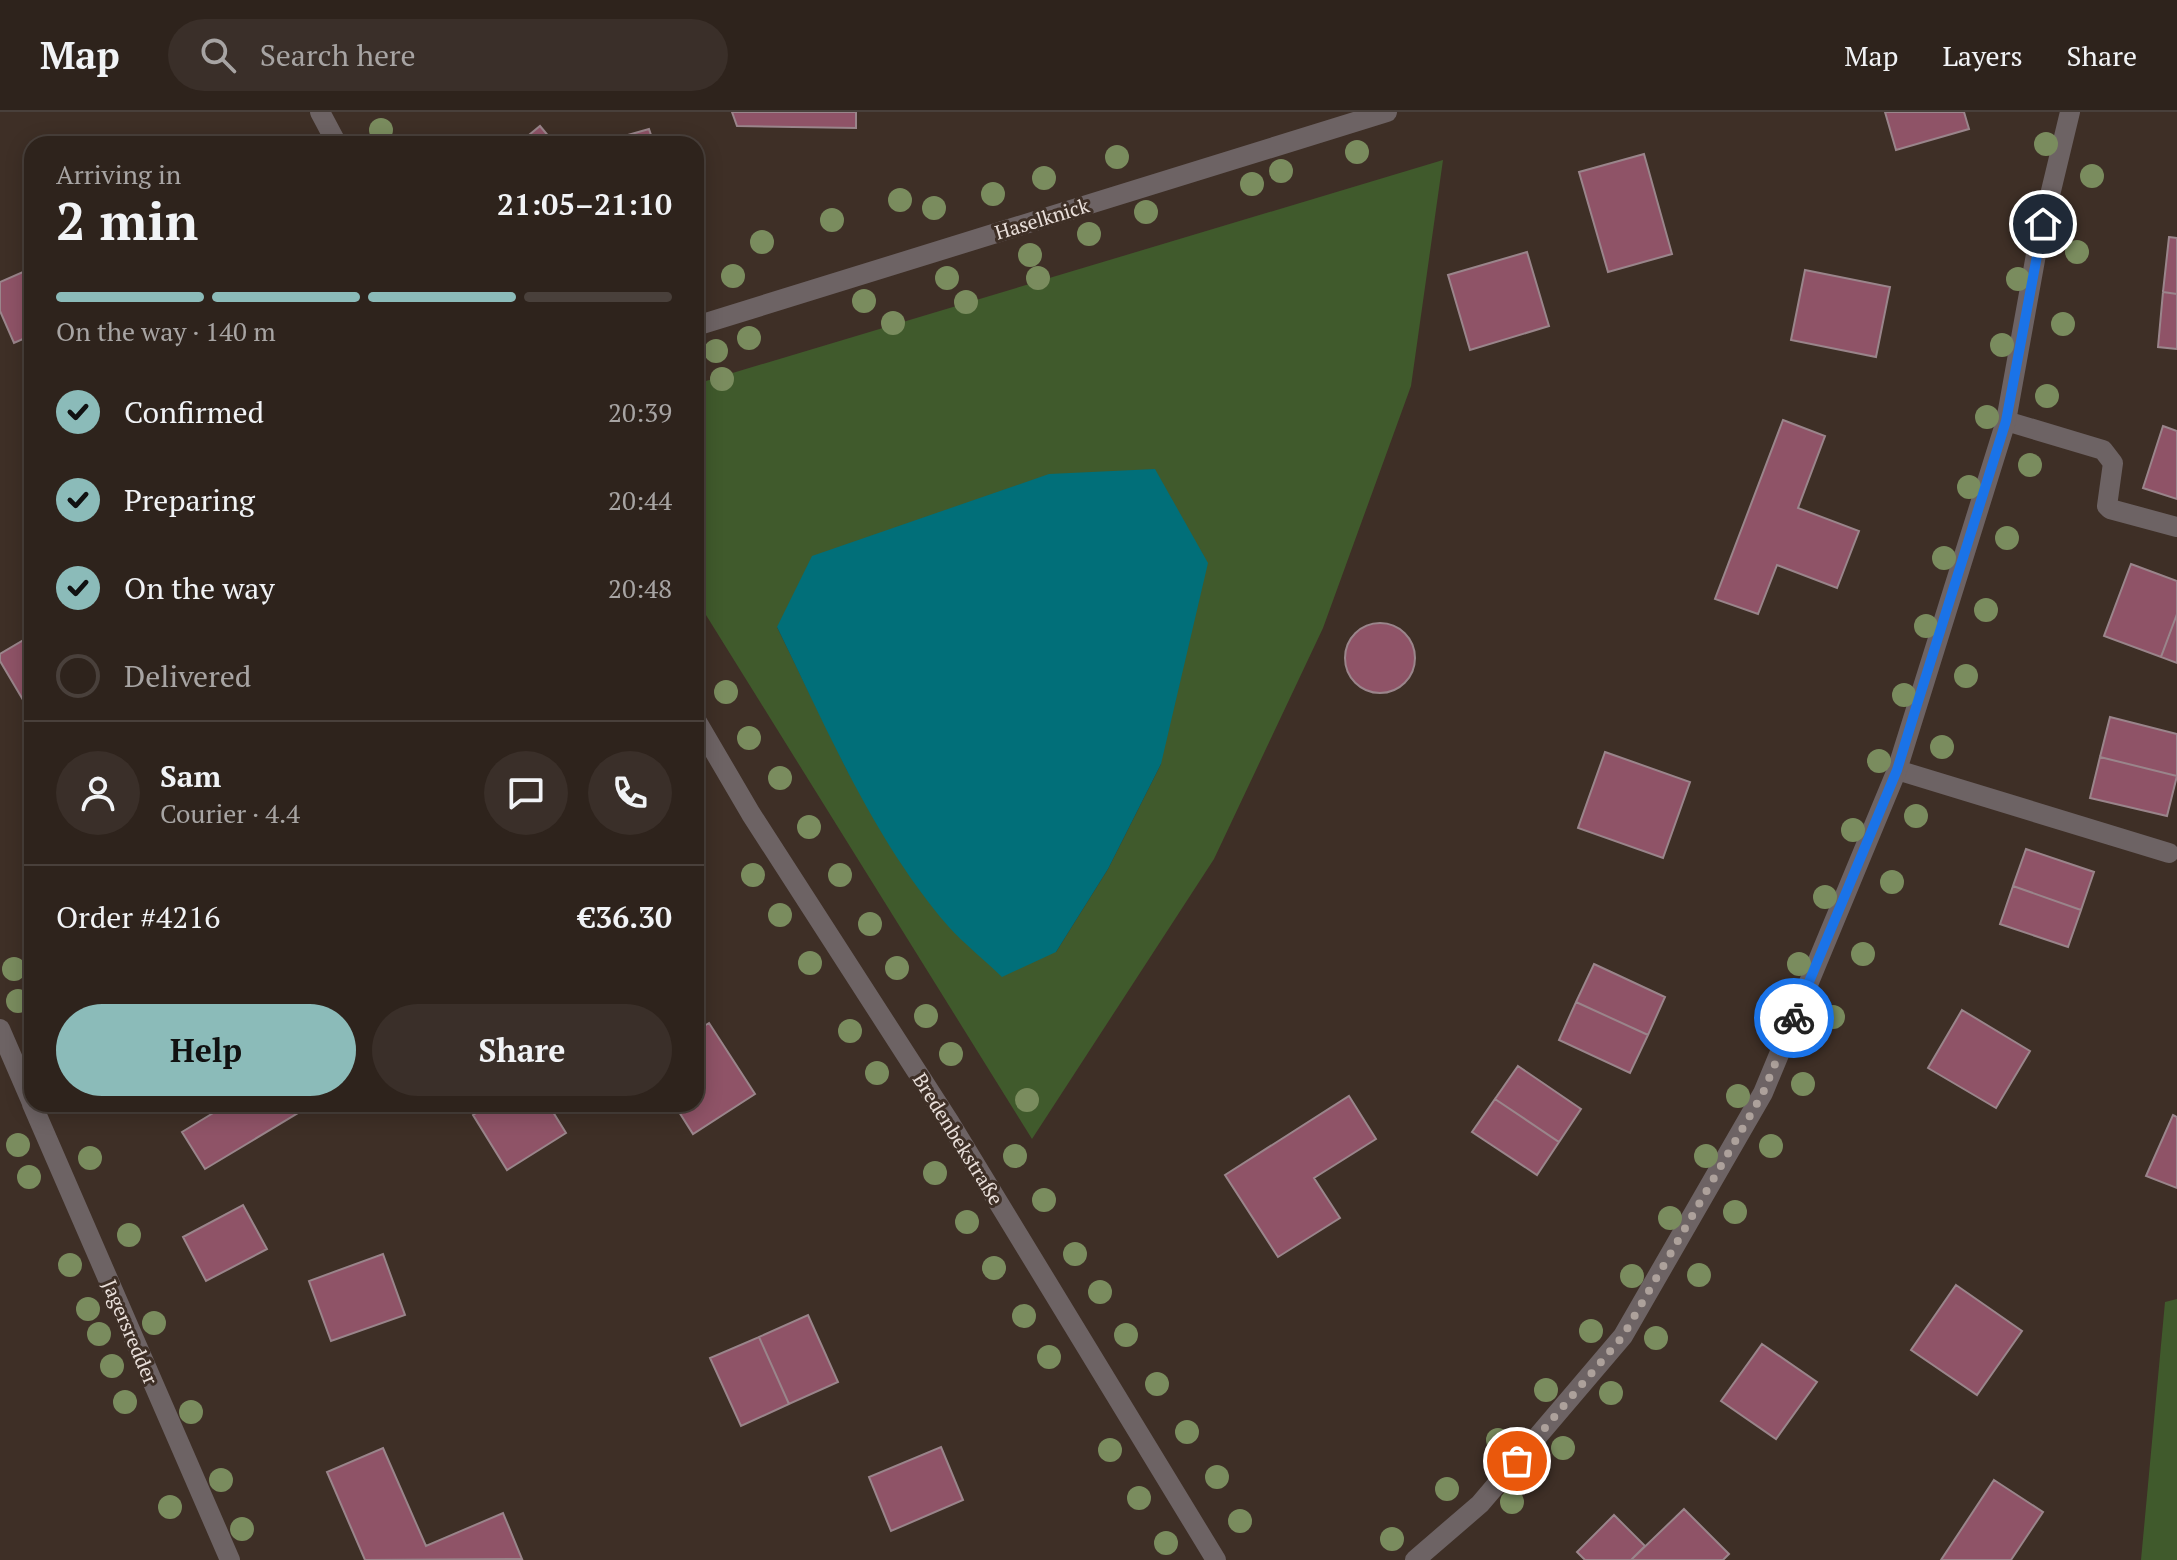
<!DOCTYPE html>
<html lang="en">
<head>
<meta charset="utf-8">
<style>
  body { margin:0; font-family:"PT Serif",serif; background:#3a2f29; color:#f1f3f6; height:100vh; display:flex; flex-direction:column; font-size:30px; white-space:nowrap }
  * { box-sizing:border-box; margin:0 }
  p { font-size:26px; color:#a7a4a3 }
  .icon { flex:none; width:44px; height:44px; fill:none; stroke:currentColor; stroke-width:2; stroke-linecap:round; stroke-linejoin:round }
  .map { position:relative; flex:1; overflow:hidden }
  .side { position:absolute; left:24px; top:24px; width:680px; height:976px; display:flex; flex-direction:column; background:#2e231c; border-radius:24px; box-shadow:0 4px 20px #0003,0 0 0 2px #49403b }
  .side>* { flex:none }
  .pin { position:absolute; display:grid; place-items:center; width:68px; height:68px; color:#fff; margin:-34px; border:4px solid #fff; border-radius:50%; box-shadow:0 2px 8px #0007 }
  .courier { position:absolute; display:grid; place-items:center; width:80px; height:80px; margin:-40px; border:6px solid #1a73e8; border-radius:50%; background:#fff; color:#222; box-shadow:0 2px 10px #0007 }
  .head em { font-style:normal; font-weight:700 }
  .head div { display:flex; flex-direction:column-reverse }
  .head { display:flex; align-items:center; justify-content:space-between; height:136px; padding:0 32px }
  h1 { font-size:52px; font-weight:700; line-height:60px }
  .bar { display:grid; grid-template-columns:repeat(4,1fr); gap:12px 8px; align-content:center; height:96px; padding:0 32px }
  .bar i { height:10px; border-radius:6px; background:#49403b }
  .bar .current { background:#8bbbb9 }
  .bar p { grid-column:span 4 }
  .line { display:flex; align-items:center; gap:20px; padding:0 32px; border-top:2px solid #49403b }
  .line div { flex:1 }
  .round { display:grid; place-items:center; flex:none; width:84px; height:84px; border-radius:42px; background:#3a2f29 }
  ol { padding:0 32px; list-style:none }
  li { display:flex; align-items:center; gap:24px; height:88px }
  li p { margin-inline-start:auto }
  li .icon { padding:8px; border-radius:50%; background:#8bbbb9; color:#111; stroke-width:4 }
  li:last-child { color:#a7a4a3 }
  li i { width:44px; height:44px; border:4px solid #49403b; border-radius:50% }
  .action { display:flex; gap:16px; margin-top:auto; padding:16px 32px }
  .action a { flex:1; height:92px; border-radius:48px; background:#8bbbb9; color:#111; font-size:32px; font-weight:700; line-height:92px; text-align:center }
  .action a+a { background:#3a2f29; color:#f1f3f6 }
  header { display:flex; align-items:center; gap:48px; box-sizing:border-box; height:112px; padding:0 40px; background:#2e231c; border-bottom:2px solid #49403b }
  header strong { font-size:38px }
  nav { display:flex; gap:44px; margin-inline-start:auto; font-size:28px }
  .search { width:560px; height:72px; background:#3a2f29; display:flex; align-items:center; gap:20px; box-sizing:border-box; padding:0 28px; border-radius:44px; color:#a7a4a3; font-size:30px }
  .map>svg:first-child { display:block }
</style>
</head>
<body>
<header>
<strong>Map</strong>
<div class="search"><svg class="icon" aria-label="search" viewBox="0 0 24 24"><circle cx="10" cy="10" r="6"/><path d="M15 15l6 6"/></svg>Search here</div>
<nav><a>Map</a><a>Layers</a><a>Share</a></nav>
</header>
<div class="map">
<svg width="2177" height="1448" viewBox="0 0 2177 1448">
  <rect width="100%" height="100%" fill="#3e2f26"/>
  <!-- green -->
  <path fill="#405a2c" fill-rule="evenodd" d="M1443,48L1411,274L1323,516L1214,747L1032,1027L696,487V272ZM777,515L1161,652L1108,757L1056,840L949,814L894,739L847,658Z
    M2177,1187V1448H2141L2165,1190Z"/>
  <!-- water -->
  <path fill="#016f79" d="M1155,357L1208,451L1161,652L1108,757L1056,840L1002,865C985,848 964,832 948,814C873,727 827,617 777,515L812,444L1049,362Z"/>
  <!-- building -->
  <path fill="#8f5367" stroke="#9a858b" stroke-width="2" d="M732,0H856V16L737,14Z
    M1885,0H1964L1969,17L1896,38Z
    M540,14L555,32H518Z
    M649,17L654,32H596Z
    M1644,42L1672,142L1608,160L1579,60Z
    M2169,125L2177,126V182L2163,180Z
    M1527,140L1549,214L1470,238L1448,163Z
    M32,156V223L14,231L0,199V170Z
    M1805,158L1890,175L1876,245L1791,228Z
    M2163,180L2177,182V237L2158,235Z
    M1783,308L1825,324L1798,396L1859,419L1837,476L1777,453L1758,502L1715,487Z
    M2163,314L2177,319V387L2143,376Z
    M2131,452L2177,469V502L2161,545L2104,524Z
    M2177,502V551L2161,545Z
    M1345 546a35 35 0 1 1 70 0a35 35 0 1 1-70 0Z
    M32,523V603L0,549V542Z
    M2110,605L2177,622V664L2100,645Z
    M1605,640L1690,670L1663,746L1578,716Z
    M2100,645L2177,664L2167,704L2090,686Z
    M2026,737L2094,760L2081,798L2013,774Z
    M2013,774L2081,798L2068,835L2000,812Z
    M1594,852L1665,885L1648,923L1576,890Z
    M1576,890L1648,923L1630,961L1559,928Z
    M1962,898L2030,939L1996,996L1928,956Z
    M709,911L755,982L693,1022L674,992H696V919Z
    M1518,954L1581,997L1559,1030L1495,987Z
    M1349,984L1376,1027L1314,1066L1340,1106L1278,1145L1225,1063Z
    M1495,987L1559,1030L1537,1063L1472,1020Z
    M228,992H313L205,1057L182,1020Z
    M491,992H548L566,1021L507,1058L473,1003Z
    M2173,1003L2177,1005V1076L2146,1064Z
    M243,1093L267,1137L206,1169L183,1125Z
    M383,1142L405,1203L331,1229L309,1169Z
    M1956,1173L2022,1219L1977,1283L1911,1238Z
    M808,1203L838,1270L789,1292L759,1225Z
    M759,1225L789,1292L741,1314L710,1246Z
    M1762,1232L1817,1270L1776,1327L1721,1289Z
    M941,1335L963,1388L891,1419L869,1365Z
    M383,1336L426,1434L503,1401L522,1447L365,1448L327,1360Z
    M1994,1368L2043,1400L2011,1448H1941Z
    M1684,1397L1729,1442L1723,1448H1631Z
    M1614,1403L1645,1434L1631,1448H1585L1577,1440Z"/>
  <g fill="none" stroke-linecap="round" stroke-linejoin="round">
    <!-- service -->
    <path stroke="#6d6364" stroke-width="20" d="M2006,309L2103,338L2113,351L2107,394L2110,397L2177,415
      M1897,658L2169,741"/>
    <!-- minor -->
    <path stroke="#6d6364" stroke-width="20" d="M696,214L1387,0
      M0,917L32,991
      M32,992L230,1448
      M1415,1448L1480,1392L1623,1224L1763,981L1897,658L2006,309L2037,137L2070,0"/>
    <!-- tertiary -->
    <path stroke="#6d6364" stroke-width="20" d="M320,0L337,32
      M696,608L751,702L950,1011L1216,1448"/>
  </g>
  <!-- trees -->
  <g fill="#7a8c5e">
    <circle cx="381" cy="18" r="12"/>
    <circle cx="2046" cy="32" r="12"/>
    <circle cx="1357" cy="40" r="12"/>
    <circle cx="1117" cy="45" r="12"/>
    <circle cx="1281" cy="59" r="12"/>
    <circle cx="2092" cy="64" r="12"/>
    <circle cx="1044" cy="66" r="12"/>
    <circle cx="1252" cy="72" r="12"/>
    <circle cx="993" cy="82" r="12"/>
    <circle cx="900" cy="88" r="12"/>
    <circle cx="934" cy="96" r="12"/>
    <circle cx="2033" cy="97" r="12"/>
    <circle cx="1146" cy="100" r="12"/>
    <circle cx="832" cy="108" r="12"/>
    <circle cx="1089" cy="122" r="12"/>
    <circle cx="762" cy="130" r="12"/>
    <circle cx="2077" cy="140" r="12"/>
    <circle cx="1030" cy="143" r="12"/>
    <circle cx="733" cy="164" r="12"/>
    <circle cx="947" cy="166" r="12"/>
    <circle cx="1038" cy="166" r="12"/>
    <circle cx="2018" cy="167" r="12"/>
    <circle cx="864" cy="189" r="12"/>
    <circle cx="966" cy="190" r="12"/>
    <circle cx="893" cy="211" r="12"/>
    <circle cx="2063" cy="212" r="12"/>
    <circle cx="749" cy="226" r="12"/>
    <circle cx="2002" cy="233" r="12"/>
    <circle cx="716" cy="239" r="12"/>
    <circle cx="722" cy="267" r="12"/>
    <circle cx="2047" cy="284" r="12"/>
    <circle cx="1987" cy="305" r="12"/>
    <circle cx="2030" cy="353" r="12"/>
    <circle cx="1969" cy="375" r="12"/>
    <circle cx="2007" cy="426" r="12"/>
    <circle cx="1944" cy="446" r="12"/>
    <circle cx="1986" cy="498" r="12"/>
    <circle cx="1926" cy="514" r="12"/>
    <circle cx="1966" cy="564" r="12"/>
    <circle cx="726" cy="580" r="12"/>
    <circle cx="1904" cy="583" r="12"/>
    <circle cx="749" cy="626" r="12"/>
    <circle cx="1942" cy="635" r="12"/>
    <circle cx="1879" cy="649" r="12"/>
    <circle cx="780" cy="666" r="12"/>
    <circle cx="1916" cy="704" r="12"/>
    <circle cx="809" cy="715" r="12"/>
    <circle cx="1853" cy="718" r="12"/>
    <circle cx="753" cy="763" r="12"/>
    <circle cx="840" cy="763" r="12"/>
    <circle cx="1892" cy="770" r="12"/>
    <circle cx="1825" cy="785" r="12"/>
    <circle cx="780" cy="803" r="12"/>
    <circle cx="870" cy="812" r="12"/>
    <circle cx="1863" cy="842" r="12"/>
    <circle cx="810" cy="851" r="12"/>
    <circle cx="1799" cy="852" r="12"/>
    <circle cx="897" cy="856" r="12"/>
    <circle cx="14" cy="857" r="12"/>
    <circle cx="18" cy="889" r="12"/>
    <circle cx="926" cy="904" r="12"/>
    <circle cx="1833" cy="905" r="12"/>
    <circle cx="1769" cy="916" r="12"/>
    <circle cx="850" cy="919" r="12"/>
    <circle cx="951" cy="942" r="12"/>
    <circle cx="877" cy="961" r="12"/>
    <circle cx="1803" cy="972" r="12"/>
    <circle cx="1738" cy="984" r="12"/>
    <circle cx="1027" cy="988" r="12"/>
    <circle cx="18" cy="1033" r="12"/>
    <circle cx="1771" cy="1034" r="12"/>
    <circle cx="1015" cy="1044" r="12"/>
    <circle cx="1706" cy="1044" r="12"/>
    <circle cx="90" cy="1046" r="12"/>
    <circle cx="935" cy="1061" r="12"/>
    <circle cx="29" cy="1065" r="12"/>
    <circle cx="1044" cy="1088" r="12"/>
    <circle cx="1735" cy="1100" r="12"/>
    <circle cx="1670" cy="1106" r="12"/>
    <circle cx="967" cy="1110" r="12"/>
    <circle cx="129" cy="1123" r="12"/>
    <circle cx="1075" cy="1142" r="12"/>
    <circle cx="70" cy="1153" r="12"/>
    <circle cx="994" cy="1156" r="12"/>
    <circle cx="1699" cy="1163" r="12"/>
    <circle cx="1632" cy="1164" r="12"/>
    <circle cx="1100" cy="1180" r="12"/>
    <circle cx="88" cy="1197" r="12"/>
    <circle cx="1024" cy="1204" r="12"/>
    <circle cx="154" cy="1211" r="12"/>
    <circle cx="1591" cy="1219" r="12"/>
    <circle cx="99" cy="1222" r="12"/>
    <circle cx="1126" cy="1223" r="12"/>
    <circle cx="1656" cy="1226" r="12"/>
    <circle cx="1049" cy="1245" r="12"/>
    <circle cx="112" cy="1254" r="12"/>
    <circle cx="1157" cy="1272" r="12"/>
    <circle cx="1546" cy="1278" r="12"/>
    <circle cx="1611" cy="1281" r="12"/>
    <circle cx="125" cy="1290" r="12"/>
    <circle cx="191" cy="1300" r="12"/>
    <circle cx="1187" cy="1320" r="12"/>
    <circle cx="1498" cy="1328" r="12"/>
    <circle cx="1563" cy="1336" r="12"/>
    <circle cx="1110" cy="1338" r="12"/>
    <circle cx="1217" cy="1365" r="12"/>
    <circle cx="221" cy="1368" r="12"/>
    <circle cx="1447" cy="1377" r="12"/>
    <circle cx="1139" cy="1386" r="12"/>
    <circle cx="1512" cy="1390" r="12"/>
    <circle cx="170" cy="1395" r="12"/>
    <circle cx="1240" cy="1409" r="12"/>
    <circle cx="242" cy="1417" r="12"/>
    <circle cx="1392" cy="1427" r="12"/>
    <circle cx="1166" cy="1431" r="12"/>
  </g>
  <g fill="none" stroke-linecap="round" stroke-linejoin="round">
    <!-- done -->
    <path stroke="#ada19b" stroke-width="8" stroke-dasharray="0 14.4" d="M1517,1349L1623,1224L1763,981L1794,906"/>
    <!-- route -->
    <path stroke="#1a73e8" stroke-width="10" d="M1794,906L1897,658L1915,599L2006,309L2043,112"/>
  </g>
  <g text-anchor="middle" stroke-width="6" stroke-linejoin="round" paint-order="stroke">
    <!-- street labels -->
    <g font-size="20" fill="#e9dfda" stroke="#3e2f26">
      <text transform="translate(1042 107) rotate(-17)" y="7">Haselknick</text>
      <text transform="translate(958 1027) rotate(58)" y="7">Bredenbekstraße</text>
      <text transform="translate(130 1220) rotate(67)" y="7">Jagersredder</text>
    </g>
  </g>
</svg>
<div class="pin" style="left:1517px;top:1349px;background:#ea580c"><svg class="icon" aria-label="bag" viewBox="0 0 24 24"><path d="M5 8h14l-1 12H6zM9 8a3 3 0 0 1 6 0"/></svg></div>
<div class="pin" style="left:2043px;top:112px;background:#1f2937"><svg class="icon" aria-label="home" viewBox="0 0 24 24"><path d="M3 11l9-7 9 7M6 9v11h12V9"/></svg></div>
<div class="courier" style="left:1794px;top:906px"><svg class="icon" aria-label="bike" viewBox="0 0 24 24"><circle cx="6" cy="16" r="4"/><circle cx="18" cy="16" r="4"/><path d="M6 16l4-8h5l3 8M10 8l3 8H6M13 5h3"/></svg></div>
<section class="side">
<div class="head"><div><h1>2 min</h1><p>Arriving in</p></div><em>21:05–21:10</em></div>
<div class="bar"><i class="current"></i><i class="current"></i><i class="current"></i><i></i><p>On the way · 140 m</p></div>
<ol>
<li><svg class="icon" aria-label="check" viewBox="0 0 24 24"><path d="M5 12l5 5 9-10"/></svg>Confirmed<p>20:39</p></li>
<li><svg class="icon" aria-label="check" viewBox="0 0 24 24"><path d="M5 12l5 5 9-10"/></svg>Preparing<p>20:44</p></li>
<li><svg class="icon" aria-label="check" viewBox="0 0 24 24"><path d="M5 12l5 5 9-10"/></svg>On the way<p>20:48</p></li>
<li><i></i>Delivered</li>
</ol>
<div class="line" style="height:144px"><a class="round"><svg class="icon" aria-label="person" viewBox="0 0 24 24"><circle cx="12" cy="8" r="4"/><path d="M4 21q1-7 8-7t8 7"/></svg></a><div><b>Sam</b><p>Courier · 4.4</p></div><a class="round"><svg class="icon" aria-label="chat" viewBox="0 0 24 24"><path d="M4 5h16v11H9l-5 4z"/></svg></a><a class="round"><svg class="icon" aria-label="phone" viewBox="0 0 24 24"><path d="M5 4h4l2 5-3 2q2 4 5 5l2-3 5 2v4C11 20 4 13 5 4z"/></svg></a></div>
<div class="line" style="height:104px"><div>Order #4216</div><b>€36.30</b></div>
<div class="action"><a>Help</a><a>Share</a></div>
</section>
</div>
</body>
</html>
